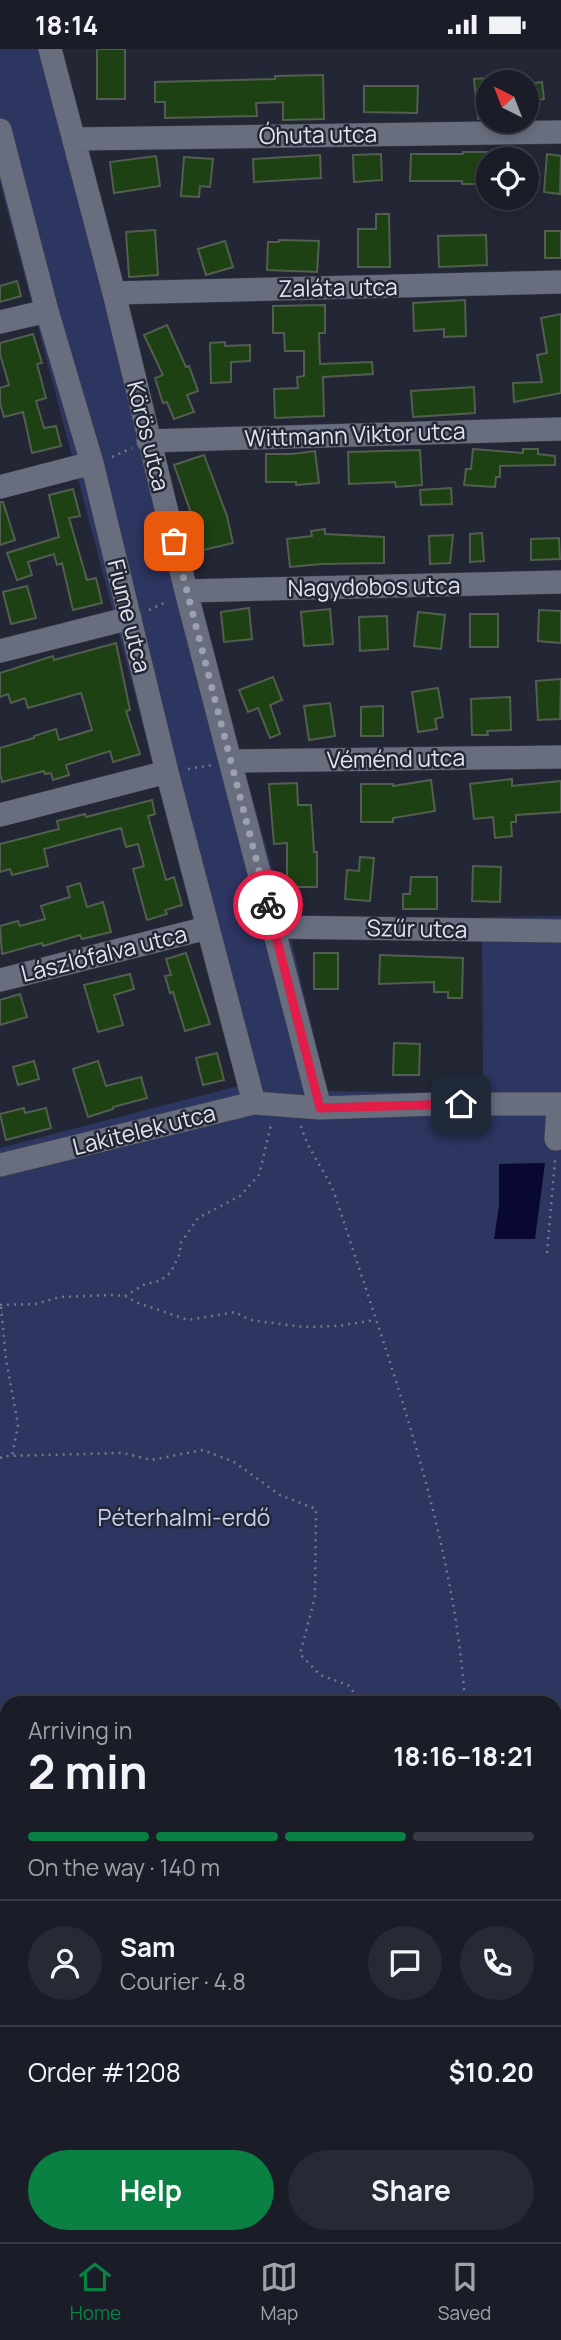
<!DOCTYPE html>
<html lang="en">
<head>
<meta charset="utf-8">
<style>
  body { margin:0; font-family:Manrope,sans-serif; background:#272a34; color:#f1f3f6; height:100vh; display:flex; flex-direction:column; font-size:26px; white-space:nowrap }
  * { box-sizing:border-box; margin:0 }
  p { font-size:23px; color:#9fa2a8 }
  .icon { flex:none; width:38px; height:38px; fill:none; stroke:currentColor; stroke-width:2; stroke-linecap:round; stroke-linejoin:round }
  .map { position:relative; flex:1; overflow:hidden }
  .drawer { position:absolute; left:0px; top:1647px; width:562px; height:548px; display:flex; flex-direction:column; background:#1a1d28; border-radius:21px 21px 0 0; box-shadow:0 4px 10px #0003,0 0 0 2px #383b45 }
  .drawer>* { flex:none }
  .needle { width:46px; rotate:318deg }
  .controls { position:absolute; left:476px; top:21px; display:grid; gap:14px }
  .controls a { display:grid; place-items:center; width:63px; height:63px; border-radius:50%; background:#1a1d28; box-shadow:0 4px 10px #0003,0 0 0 2px #383b45; font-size:35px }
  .pin { position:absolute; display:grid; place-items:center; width:60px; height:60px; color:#fff; margin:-30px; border-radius:14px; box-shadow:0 4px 10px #0006 }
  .courier { position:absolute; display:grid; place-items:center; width:70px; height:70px; margin:-35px; border:5px solid #e11d48; border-radius:50%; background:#fff; color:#222; box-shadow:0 2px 9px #0007 }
  .overview em { font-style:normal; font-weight:700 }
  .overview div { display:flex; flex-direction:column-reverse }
  .overview { display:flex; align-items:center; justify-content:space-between; height:119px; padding:0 28px }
  h1 { font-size:46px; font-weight:700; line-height:52px }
  .bar { display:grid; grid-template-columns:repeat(4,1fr); gap:10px 7px; align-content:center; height:84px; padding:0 28px }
  .bar i { height:9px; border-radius:5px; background:#383b45 }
  .bar .selected { background:#0b8043 }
  .bar p { grid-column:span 4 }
  .line { display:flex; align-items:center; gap:18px; padding:0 28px; border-top:2px solid #383b45 }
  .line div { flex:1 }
  .round { display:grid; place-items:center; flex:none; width:74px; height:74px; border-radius:37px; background:#272a34 }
  .action { display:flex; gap:14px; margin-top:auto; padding:14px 28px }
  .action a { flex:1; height:80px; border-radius:42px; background:#0b8043; color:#fff; font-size:28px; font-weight:700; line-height:80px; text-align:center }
  .action a+a { background:#272a34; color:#f1f3f6 }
  .status { display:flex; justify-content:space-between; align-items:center; height:49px; padding:0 35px; background:#1a1d28; direction:ltr }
  .status svg { height:19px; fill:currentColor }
  .dock { display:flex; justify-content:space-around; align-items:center; height:98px; border-top:2px solid #383b45; background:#1a1d28; font-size:19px; color:#9fa2a8 }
  .dock a { display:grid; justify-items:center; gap:4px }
  .dock .selected { color:#0b8043 }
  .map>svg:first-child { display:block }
</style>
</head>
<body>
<div class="status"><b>18:14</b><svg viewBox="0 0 49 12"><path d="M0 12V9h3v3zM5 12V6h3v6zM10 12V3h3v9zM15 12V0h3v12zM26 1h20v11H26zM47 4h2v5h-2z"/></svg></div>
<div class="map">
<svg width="561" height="2193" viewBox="0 0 561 2193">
  <rect width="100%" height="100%" fill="#232735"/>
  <!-- built -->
  <path fill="#2d3144" d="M0,1679L7,1680V2188H299L298,2193H0Z"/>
  <!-- green -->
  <path fill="#2d3561" d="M0,0H41L285,865L327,1042L483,1045L482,868L561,867V2193H298L299,2188H555V1654H7V1680L0,1679V1099L238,1037L0,134Z"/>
  <!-- water -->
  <path fill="#080833" d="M545,1114L535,1190H494L499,1157V1115Z"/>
  <!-- building -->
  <path fill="#1e4114" stroke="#525e4f" stroke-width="2" d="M97,0H125V50H97Z
    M323,26L324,70L283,71V53L256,54L257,67L165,69V53H155V33L275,30V27Z
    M488,29V70H478L474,30Z
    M542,33L544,50L527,52V35Z
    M364,37H418L417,64L364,63Z
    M463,103H488V135H462V132H410L411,105H463Z
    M381,105L382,131L354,133L353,106Z
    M547,105L561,107L560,145L544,143Z
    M320,106L321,129L254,133L253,110Z
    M156,107L160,137L114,144L110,113Z
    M184,108L213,110L210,138L200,137L199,148L181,147Z
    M376,165H389L390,218H358V180H376Z
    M155,181L158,226L129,228L126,183Z
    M545,182H561V209H545Z
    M486,186L487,216L439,218L438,187Z
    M279,191L319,192L317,223L267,221L268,193H279Z
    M225,192L233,218L206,226L198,200Z
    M17,232L21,247L0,253V237Z
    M465,251L466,287L444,288V280L414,282L413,254Z
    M325,256V284H319L320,315L372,313L373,325L323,328L324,367L275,369L274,340L298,339L297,328L304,327V302H285L284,284H273V257Z
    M561,265V344L514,353L513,334L542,333L537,306L547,304L541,269Z
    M167,276L186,318L189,317L198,342L187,346L194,363L174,370L167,353L163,354L155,329L163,326L144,286Z
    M33,285L42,314L37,315L46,349L36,352L44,379L56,377L61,397L32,404L23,363L4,368L0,354V339L9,336L0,305V294Z
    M225,293V297L250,296V312L231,313V333L211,334L210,294Z
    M474,338L475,364L413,368L411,342Z
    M473,400L523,404V400H538V405L555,407V416L500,417V428H496L495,438L464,436L466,420H471Z
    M420,401L422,436L396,438L395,433L349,435L348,403Z
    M315,402L319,434L296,436V433H266V405H292Z
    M204,406L227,467L233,494L199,502L193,475H195L174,416Z
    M451,439L452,455L421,456L420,441Z
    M73,440L80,467L69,469L87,531L96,529L102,554L73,561L62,514L57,516L54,505L28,513L32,526L17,531L7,504L59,488L49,446Z
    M0,453H3L15,491L0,496Z
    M325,480V485L384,488V514L321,515L290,518L287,490L312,487L311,482Z
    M482,484L484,512L470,513V485Z
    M453,486L450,514L430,515L429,487Z
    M559,489L560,510L531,511V490Z
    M27,537L36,569L11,575L3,543Z
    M249,559L252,590L224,593L221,563Z
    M330,560L333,595L304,597L301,563Z
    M539,561L561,562V594L538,592Z
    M418,563L445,566L441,600L414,597Z
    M470,565H498V598H470Z
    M387,567L388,600L360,602L359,568Z
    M116,594L130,661L126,662L140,705L113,713L110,702L66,716L69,726L53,731L51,724L45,725L44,722L2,733L0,724V699L34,689V687L56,680L59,691L92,681L81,644L28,659L25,649L11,654L8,645L0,648V624L53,607L54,611Z
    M273,628L282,651L270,656L280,685L270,689L258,659L248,663L239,641Z
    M561,630L560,670L538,671L536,632Z
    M438,639L443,668L435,670L437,680L418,683L412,643Z
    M510,648L511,681L487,682L488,686H472L471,650Z
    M330,654L335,687L309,691L304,657Z
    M383,657V687H361V658Z
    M512,730V737L561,732V763L516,766V773H511L512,787L495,789L493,768L474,770L470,735Z
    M431,731L435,762L393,769V773H361V735H393V737Z
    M297,734L298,756H311L314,803H317V838H287V794L274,795L269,735Z
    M152,751L155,765L148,767L166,831L174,828L182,856L165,861L167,865L147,871L133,820L144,817L138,795L126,798L121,779L44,800L48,817L12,826L10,820L0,823V795L59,780L57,772L85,765L86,768Z
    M360,808L374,809L370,852L345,850L347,821L359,822Z
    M473,817L501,818L500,853L472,852Z
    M411,828H437V860H403V845H410Z
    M80,834L87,858L103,853L111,883L82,890L80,886L43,897L42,894L2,905L0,877L18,872L20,877L45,870L41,857L70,848L67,838Z
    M186,904L210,975L185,982L173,943L170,944L165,927L171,926L166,910Z
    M314,904H338V940H314Z
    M380,906L463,909L462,949H448V943H434V933L379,935Z
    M130,925L134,940L114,946L123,976L98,983L84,936Z
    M20,945L27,968L0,976V951Z
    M394,994L420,995L419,1026H393Z
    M217,1004L224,1031L203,1036L196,1009Z
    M34,1012L39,1030L18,1036L13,1018Z
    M98,1012L106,1037L141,1028L147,1049L113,1058V1060L88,1068L73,1020Z
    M24,1059L25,1064L46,1059L51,1079L6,1091L0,1065Z"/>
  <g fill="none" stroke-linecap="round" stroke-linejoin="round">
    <defs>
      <path id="minor" d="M50,0L114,244L186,542L320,1059
        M0,81L47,262L92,414L167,723L254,1054
        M74,90L561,83
        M114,244L561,233
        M0,273L47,262
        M148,392L561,380
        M0,438L92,414
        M186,542L561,533
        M0,602L130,569
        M231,712L561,708
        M0,766L167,723
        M273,878L561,882
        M0,931L207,879
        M556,1090L558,1055
        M0,1116L254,1054L320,1059L437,1055H561
        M0,1835L7,1841
        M0,2048L5,2027
        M150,2193V2188"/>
    </defs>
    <!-- minor casing -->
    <use href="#minor" stroke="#40424e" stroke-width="24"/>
    <!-- path -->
    <path stroke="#757884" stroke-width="2.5" stroke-dasharray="2 5" stroke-linecap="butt" d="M112,408L132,399
      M149,561L168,552
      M188,720L212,716
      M301,1077C308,1103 327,1123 336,1149C388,1310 454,1483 465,1654
      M547,1204L555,1111
      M125,1247L138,1254L188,1271L235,1263L250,1271L303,1278L338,1277L375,1271
      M0,1256L35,1255L60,1248L113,1246L125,1247L145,1235L160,1232L171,1223L180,1204V1195L198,1169L240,1147L259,1126L271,1076
      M1,1258L6,1310L18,1376L12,1407
      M0,1409L5,1407L123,1404L151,1411L203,1401L234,1413L280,1446L316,1460L315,1548L300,1605L320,1626L348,1636L362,1654
      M0,1666H7
      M555,1675L561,1667
      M555,1766L561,1767
      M323,2193L325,2188
      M345,2193L346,2188"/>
    <!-- minor -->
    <use href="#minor" stroke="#696e7f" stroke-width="23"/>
  </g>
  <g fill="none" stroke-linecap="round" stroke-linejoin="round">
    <!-- done -->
    <path stroke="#9ea1ad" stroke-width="7" stroke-dasharray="0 12.6" d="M174,492L268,856"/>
    <!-- route -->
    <path stroke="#e11d48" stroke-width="9" d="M268,856L320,1059L461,1055"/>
  </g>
  <g text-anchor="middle" stroke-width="5" stroke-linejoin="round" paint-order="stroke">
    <!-- street labels -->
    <g font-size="23" fill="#e1e3ed" stroke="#232735">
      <text transform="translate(318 86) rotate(-1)" y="8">Óhuta utca</text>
      <text transform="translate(338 239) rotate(-1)" y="8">Zaláta utca</text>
      <text transform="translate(355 386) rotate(-2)" y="8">Wittmann Viktor utca</text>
      <text transform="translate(148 387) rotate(76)" y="8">Körös utca</text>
      <text transform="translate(374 538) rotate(-1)" y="8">Nagydobos utca</text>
      <text transform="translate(129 567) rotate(76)" y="8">Fiume utca</text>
      <text transform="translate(396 710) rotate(-1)" y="8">Véménd utca</text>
      <text transform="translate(417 880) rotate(1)" y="8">Szűr utca</text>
      <text transform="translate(104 905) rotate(-14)" y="8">Lászlófalva utca</text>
      <text transform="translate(144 1081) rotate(-14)" y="8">Lakitelek utca</text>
    </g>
    <!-- park labels -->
    <g font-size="23" fill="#c9d1f1" stroke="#232735">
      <text x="184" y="1477">Péterhalmi-erdő</text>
    </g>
  </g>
</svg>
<div class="controls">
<a><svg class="needle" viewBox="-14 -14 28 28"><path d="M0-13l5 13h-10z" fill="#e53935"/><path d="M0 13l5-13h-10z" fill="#9fa2a8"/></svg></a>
<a><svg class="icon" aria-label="locate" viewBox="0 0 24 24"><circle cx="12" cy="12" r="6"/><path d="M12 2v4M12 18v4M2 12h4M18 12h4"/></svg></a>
</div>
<div class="pin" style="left:174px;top:492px;background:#ea580c"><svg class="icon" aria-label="bag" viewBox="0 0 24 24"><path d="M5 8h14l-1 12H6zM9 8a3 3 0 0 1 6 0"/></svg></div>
<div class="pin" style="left:461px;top:1055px;background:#1f2937"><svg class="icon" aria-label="home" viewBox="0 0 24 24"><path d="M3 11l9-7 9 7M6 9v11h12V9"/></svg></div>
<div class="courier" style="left:268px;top:856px"><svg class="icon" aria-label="bike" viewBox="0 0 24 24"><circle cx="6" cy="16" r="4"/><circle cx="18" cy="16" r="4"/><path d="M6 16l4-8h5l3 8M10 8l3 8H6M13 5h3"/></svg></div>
<section class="drawer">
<div class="overview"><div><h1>2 min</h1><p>Arriving in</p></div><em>18:16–18:21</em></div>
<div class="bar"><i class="selected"></i><i class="selected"></i><i class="selected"></i><i></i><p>On the way · 140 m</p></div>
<div class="line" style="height:126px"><a class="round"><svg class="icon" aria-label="person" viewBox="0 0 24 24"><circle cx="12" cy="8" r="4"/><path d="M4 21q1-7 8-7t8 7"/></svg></a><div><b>Sam</b><p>Courier · 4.8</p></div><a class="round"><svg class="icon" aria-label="chat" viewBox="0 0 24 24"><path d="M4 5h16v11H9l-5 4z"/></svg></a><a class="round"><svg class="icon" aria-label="phone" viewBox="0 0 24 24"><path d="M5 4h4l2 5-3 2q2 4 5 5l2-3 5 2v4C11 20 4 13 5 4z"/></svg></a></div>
<div class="line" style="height:91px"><div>Order #1208</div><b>$10.20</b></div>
<div class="action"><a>Help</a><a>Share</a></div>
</section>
</div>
<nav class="dock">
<a class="selected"><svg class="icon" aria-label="home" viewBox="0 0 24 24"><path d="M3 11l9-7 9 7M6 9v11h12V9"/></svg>Home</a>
<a><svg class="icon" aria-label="map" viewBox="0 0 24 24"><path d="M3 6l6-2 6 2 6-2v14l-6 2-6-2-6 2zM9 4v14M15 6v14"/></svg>Map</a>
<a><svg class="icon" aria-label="saved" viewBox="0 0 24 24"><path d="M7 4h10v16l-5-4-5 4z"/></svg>Saved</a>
</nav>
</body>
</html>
